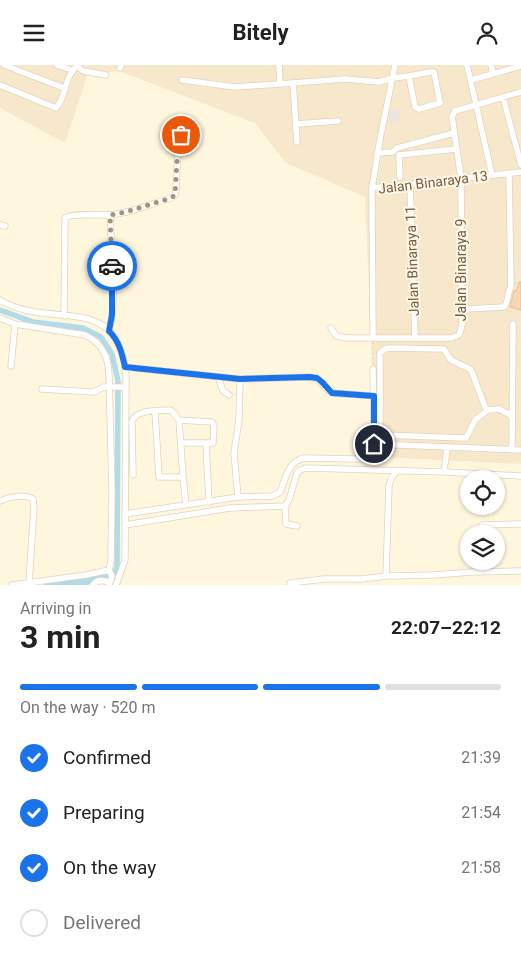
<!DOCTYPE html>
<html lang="en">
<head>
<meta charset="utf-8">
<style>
  body { margin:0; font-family:Roboto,sans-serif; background:#f6f6f6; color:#222; height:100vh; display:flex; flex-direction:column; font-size:19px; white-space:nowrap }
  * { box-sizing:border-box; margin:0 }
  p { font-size:16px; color:#767676 }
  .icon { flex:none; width:28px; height:28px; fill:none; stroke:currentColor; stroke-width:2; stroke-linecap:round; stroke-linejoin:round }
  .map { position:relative; height:520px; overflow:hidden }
  .panel { display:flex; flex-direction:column; background:#fff; flex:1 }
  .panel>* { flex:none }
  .fabs { position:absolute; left:460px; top:405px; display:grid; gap:10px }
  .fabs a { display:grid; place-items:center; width:45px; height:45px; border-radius:50%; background:#fff; box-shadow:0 1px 4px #0004; font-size:25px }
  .pin { position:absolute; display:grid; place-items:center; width:42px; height:42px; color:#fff; margin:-21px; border:2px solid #fff; border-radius:50%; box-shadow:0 1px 5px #0007 }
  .courier { position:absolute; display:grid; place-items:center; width:50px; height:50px; margin:-25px; border:4px solid #1a73e8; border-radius:50%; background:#fff; color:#222; box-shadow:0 1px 6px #0007 }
  .head em { font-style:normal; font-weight:700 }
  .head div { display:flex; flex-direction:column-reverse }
  .head { display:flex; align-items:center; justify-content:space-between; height:85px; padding:0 20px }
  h1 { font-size:32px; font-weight:700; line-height:38px }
  .bar { display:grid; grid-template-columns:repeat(4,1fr); gap:8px 5px; align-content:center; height:60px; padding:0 20px }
  .bar i { height:6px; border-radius:4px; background:#e0e0e0 }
  .bar .current { background:#1a73e8 }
  .bar p { grid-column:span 4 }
  ol { padding:0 20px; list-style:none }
  li { display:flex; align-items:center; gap:15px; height:55px }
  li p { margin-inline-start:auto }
  li .icon { padding:5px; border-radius:50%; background:#1a73e8; color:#fff; stroke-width:4 }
  li:last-child { color:#767676 }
  li i { width:28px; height:28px; border:2px solid #e0e0e0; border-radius:50% }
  header { display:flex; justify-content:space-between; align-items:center; height:65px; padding:0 20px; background:#fff; font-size:22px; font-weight:700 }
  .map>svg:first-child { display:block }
</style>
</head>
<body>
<header><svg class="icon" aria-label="menu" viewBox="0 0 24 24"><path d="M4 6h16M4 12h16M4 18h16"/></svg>Bitely<svg class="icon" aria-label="person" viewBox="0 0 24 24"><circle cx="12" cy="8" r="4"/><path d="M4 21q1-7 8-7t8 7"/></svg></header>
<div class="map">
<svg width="521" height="520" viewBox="0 0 521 520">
  <rect width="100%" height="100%" fill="#fff6de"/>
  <!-- residential -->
  <path fill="#f7e8cc" d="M0,0H521V399L376,392L365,132L286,98L255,58L119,6L88,9L65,78L0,43Z"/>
  <!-- industrial -->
  <path fill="#ece5db" d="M399,43L401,55L390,58L388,46Z"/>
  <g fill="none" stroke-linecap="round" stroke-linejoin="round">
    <!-- canal -->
    <path stroke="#b1dbe9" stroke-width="5.5" d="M0,245L33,257L83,263L101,272L112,289L118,316L117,507"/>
    <!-- river -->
    <path stroke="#b1dbe9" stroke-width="10" d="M115,508L117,507
      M49,520L81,516L108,510"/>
  </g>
  <!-- building -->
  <path fill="#f7d6b3" stroke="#ebbe92" d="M519,217H521V245L510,242L514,226L517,225Z"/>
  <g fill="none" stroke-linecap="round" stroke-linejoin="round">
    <defs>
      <path id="minor" d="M4,0L64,23
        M57,0L72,5
        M279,0L280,19L293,18
        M467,0L492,110
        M491,0L493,9
        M77,1L83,6L106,10
        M120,3L121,0
        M182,15L235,22L280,19
        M471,15L521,1
        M0,20L56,43C67,31 63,13 78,0
        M503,32L521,100
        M296,59L338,56
        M297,77L293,18L345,14L379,17L393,13L409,11L430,7H434L440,38L419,44L415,42L409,11
        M377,88L393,87L397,83L454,68
        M400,112L399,90L456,84
        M410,119L415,273
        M372,123L380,74L395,0
        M0,160L5,161
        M0,235C51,266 119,224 126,311L125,495L116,520
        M467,244L504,242C509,237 507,228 511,222L509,108
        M64,251L65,153C72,148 97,150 107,150C129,149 150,139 171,133L175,130L176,125L178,79L181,70
        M0,253L15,259L85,270C102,278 108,291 109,309L112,427L111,495L109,505
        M331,263L336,271L346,273H451L459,270L462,261L461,113L452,52L455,46L521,27
        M109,266C118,228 111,188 110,150
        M373,272L372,123L521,107
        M11,301L15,259
        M125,302L240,314L310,312C322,314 323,323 332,328L374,331
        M373,304L374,379
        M218,312L223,326L229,330
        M42,324L94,327L103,322H126
        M488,345L475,355L466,373L382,370L380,363V288L385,284L389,283L444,284L451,295L470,304L472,307L485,342L488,345L499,344L512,351
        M155,347L159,412H183
        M179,355L212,357L214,361L213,378H181
        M206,379L209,437
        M512,385L513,259
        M444,407L521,411
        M133,410L132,357C135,344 158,346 170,345L173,347L179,355L183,412L186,440
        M238,432L234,388L239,355L240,314
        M0,436C8,432 25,429 33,434L34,443L29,518
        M285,441L286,459L297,461
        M125,449L238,432L273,431L280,427C286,414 287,397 304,393L358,394L363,391L368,380L374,379L521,385
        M125,460L230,443L285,441L289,435L297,408L300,405L306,403L444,407L447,383
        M482,460L521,459
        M386,511L433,510L473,507L521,506
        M290,518L324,514H362L386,511L389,421L391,414L396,406
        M12,520L86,510L109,505L112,511L109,520
        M93,520C97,514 103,515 109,517"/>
    </defs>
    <!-- minor casing -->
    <use href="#minor" stroke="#e3d2ba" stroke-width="7"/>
    <!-- path -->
    <path stroke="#dbb997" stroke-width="1" stroke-dasharray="1 4" stroke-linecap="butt" d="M373,278V299"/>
    <!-- minor -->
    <use href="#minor" stroke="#fff" stroke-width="5.5"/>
  </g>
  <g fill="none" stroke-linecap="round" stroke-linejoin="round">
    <!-- done -->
    <path stroke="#a7927a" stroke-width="5" stroke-dasharray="0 9" d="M112,201L110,150L126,147L171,133L175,130L178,79L181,70"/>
    <!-- route -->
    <path stroke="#1a73e8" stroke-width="6" d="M112,201V250L109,266C119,276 122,288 125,302L240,314L310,312L317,313L322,317L332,328L374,331V379"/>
  </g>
  <g text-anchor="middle" stroke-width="4" stroke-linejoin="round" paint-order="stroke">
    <!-- street labels -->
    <g font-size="14" fill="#775c44" stroke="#fff8e7">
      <text transform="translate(433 117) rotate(-7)" y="5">Jalan Binaraya 13</text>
      <text transform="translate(412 196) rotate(-92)" y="5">Jalan Binaraya 11</text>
      <text transform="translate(461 205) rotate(-90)" y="5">Jalan Binaraya 9</text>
    </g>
  </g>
</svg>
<div class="fabs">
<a><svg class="icon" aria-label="locate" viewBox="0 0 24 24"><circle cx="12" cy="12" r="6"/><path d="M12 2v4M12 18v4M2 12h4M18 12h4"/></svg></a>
<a><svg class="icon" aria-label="layers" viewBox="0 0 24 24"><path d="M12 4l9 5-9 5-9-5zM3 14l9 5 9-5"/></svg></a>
</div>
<div class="pin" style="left:181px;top:70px;background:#ea580c"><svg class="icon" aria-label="bag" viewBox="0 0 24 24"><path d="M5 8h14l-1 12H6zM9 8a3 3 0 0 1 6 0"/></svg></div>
<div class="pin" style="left:374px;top:379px;background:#1f2937"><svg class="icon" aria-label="home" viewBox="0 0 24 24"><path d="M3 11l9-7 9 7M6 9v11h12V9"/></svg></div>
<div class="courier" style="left:112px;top:201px"><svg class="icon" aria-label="car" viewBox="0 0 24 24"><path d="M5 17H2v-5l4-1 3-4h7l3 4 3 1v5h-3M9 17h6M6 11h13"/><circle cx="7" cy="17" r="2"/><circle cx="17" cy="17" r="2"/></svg></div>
</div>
<section class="panel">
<div class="head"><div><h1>3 min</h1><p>Arriving in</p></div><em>22:07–22:12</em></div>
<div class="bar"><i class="current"></i><i class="current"></i><i class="current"></i><i></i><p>On the way · 520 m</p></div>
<ol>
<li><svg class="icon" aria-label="check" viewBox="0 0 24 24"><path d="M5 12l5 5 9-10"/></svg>Confirmed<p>21:39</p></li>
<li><svg class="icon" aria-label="check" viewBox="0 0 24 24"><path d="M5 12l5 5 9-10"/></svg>Preparing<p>21:54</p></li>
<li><svg class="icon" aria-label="check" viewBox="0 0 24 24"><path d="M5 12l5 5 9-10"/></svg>On the way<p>21:58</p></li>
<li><i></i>Delivered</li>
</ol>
</section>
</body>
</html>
